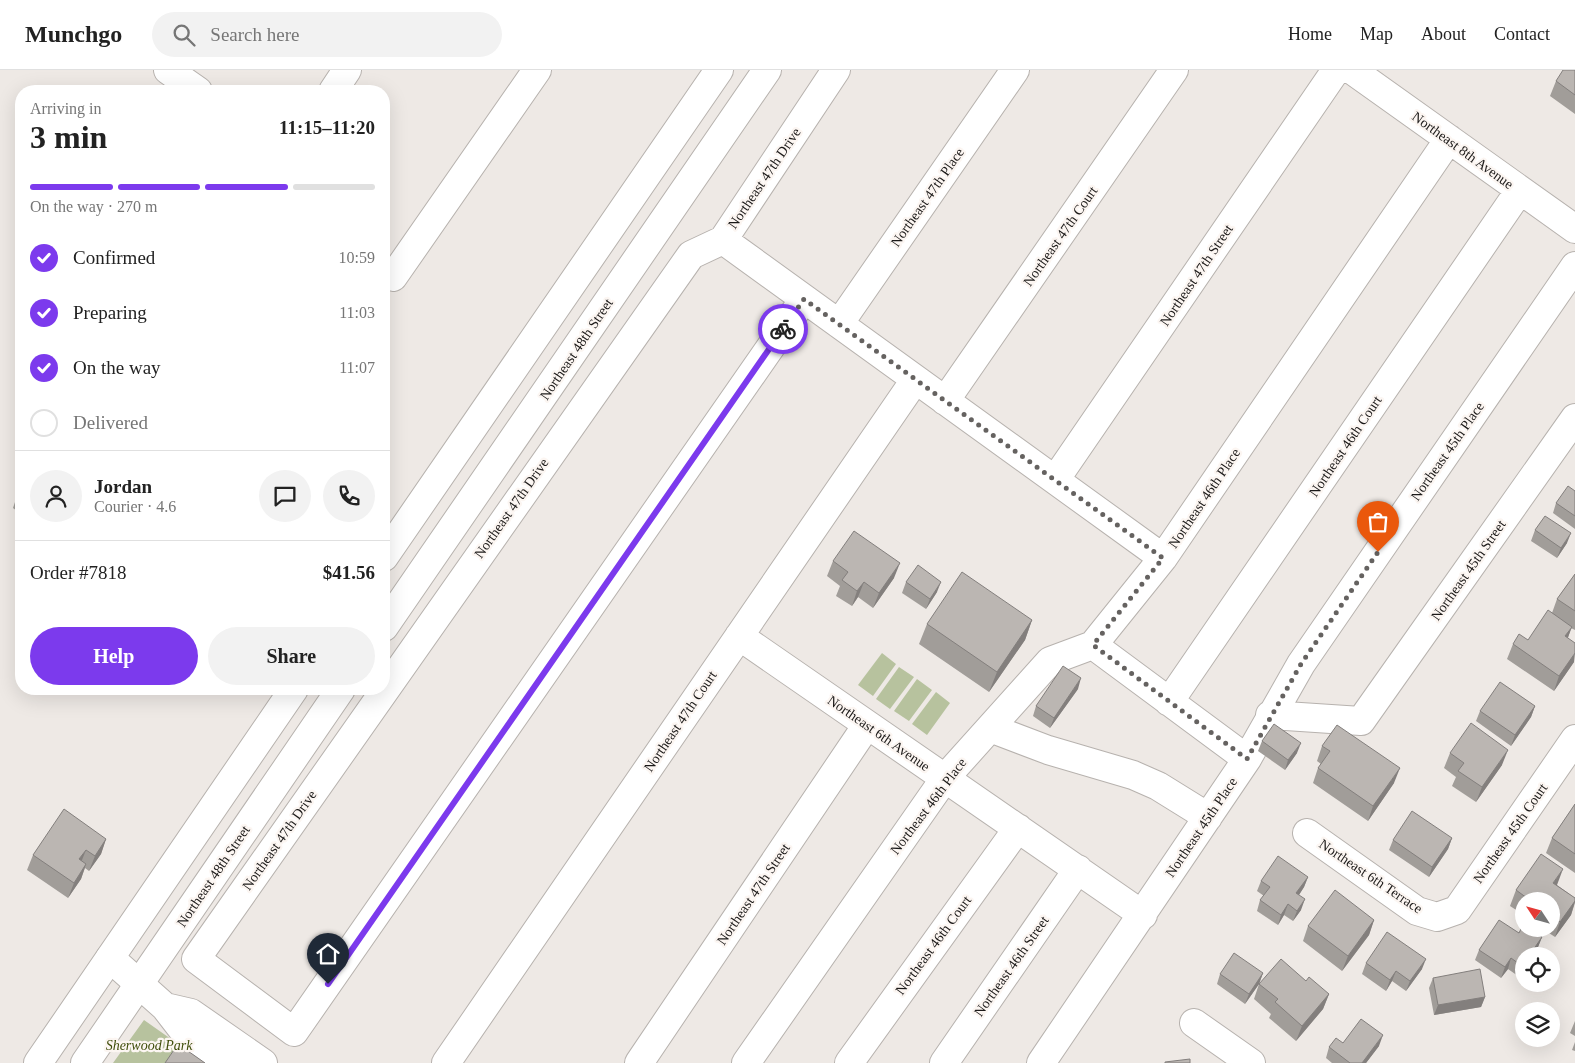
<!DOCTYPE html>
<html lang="en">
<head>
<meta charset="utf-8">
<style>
  body { margin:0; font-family:Georgia,serif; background:#f2f2f2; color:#222; height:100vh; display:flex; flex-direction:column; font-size:19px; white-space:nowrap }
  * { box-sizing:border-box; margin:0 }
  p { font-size:16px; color:#767676 }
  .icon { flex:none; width:28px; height:28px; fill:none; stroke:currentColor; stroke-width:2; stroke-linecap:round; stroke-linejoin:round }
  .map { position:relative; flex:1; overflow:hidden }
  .details { position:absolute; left:15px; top:15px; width:375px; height:610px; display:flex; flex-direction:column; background:#fff; border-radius:20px; box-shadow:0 5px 20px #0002 }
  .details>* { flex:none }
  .needle { width:32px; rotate:306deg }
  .buttons { position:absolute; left:1515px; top:822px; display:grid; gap:10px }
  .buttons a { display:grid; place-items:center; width:45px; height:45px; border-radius:50%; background:#fff; box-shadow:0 5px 20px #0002; font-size:25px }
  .pin { position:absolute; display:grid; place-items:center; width:42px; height:42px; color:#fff; margin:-51px -21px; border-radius:50% 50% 50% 0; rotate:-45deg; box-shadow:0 0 5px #0007 }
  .pin .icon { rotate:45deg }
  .courier { position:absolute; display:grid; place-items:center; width:50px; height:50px; margin:-25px; border:4px solid #7c3aed; border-radius:50%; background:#fff; color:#222; box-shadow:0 1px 6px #0007 }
  .summary em { font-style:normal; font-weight:700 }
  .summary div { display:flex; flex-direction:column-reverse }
  .summary { display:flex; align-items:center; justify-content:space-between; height:85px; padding:0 15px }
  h1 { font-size:32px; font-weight:700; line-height:38px }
  .bar { display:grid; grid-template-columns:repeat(4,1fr); gap:8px 5px; align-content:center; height:60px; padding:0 15px }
  .bar i { height:6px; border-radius:4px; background:#e0e0e0 }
  .bar .on { background:#7c3aed }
  .bar p { grid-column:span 4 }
  .line { display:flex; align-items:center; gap:12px; padding:0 15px; border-top:1px solid #e0e0e0 }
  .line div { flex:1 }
  .round { display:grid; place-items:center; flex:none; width:52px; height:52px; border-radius:26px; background:#f2f2f2 }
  ol { padding:0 15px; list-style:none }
  li { display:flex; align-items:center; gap:15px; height:55px }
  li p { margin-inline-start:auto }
  li .icon { padding:5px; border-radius:50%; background:#7c3aed; color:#fff; stroke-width:4 }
  li:last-child { color:#767676 }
  li i { width:28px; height:28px; border:2px solid #e0e0e0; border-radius:50% }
  .cta { display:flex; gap:10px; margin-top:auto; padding:10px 15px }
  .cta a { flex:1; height:58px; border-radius:30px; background:#7c3aed; color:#fff; font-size:20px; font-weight:700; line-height:58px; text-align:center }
  .cta a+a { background:#f2f2f2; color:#222 }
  header { display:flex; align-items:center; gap:30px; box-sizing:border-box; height:70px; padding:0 25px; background:#fff; border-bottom:1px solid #e0e0e0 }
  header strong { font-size:24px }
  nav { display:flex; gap:28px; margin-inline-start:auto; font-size:18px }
  .search { width:350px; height:45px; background:#f2f2f2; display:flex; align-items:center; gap:12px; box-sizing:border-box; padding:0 18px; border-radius:28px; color:#767676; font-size:19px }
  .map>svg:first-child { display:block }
</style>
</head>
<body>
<header>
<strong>Munchgo</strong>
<div class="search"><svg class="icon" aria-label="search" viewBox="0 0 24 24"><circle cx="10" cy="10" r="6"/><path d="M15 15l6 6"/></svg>Search here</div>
<nav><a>Home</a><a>Map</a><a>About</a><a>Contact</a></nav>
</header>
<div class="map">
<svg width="1575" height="993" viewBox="0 0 1575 993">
  <rect width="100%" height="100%" fill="#eee9e5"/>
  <!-- green -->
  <path fill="#b7c29e" d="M882,583L896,594L873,626L858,615Z
    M899,597L914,607L890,639L876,629Z
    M917,609L932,620L909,651L894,641Z
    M936,622L950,633L927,665L912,654Z
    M144,950L205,993H113Z"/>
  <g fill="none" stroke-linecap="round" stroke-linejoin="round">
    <defs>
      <path id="minor" d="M168,0L198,21
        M1352,0L1575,159
        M333,21L347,0
        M723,170L1163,488
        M384,200L393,207L537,0
        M804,229L294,962L196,889L691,185L723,170L836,0
        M839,254L1015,0
        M945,331L1174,0
        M1055,410L1336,0
        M739,566L1143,845
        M1093,575L1247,689
        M1169,632L1520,120
        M1270,645L1361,651L1575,348
        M990,658L1048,680L1133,705L1158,716L1208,747
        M1307,763L1417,841L1437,847L1457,840L1575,669
        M110,888L165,937L182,959L228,993
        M165,937L191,943L263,993
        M1194,953L1251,993
        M446,993L915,310
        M639,993L867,655
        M746,993L945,708L1050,591L1093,575L1163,488L1449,69
        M849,993L1018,758
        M944,993L1078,799
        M1041,993L1247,689L1301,594L1575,196"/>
      <path id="major" d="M384,487L719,0
        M384,557L767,0
        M38,993L294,619
        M85,993L341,619"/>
    </defs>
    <!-- minor casing -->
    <use href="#minor" stroke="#b7b2ae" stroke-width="30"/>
    <!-- major casing -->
    <use href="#major" stroke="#b7b2ae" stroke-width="30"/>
    <!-- minor -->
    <use href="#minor" stroke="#fff" stroke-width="28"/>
    <!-- major -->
    <use href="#major" stroke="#fff" stroke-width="28"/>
  </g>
  <!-- wall -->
  <path fill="#a19d99" d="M1575,0V44L1550,26L1556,11Z
    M21,419V444L13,438L18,423Z
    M1575,421V459L1553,443L1556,433Z
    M1535,460L1567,473L1557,488L1531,471Z
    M833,491L894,508L873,538L858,527L852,536L836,526L840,516L827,506Z
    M1575,504V560L1571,558L1568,568L1574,592L1554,621L1507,589L1513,574L1528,570L1552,543L1557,529Z
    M906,512L937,522L926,539L902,523Z
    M1032,550L1025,570L989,622L919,574L927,554Z
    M1078,619L1050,658L1033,646L1036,636Z
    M1535,636L1531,647L1511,676L1476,651L1480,641Z
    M1262,671L1297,683L1285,700L1258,681Z
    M1322,676L1394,713L1368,751L1313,713L1318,698L1321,694L1317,691Z
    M1450,683L1502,695L1476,732L1452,716L1456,707L1444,698Z
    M1575,734V803L1546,783L1552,768Z
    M1452,768L1448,779L1429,807L1389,780L1393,770Z
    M106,769L101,784L89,801L85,798L81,809L68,828L27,800L33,785Z
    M1308,807L1304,817L1299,825L1301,840L1293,851L1284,845L1278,855L1257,841L1260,830L1264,826L1257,821L1261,811Z
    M1557,815L1575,828V833L1571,845L1555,867L1543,859H1551V831H1524V845L1510,836L1516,820Z
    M1374,850L1369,865L1342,901L1303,871L1308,856Z
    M1519,863L1542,867L1538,877L1532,886H1524V898L1518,906L1508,899L1501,908L1475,890L1479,880Z
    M1366,893L1422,899L1406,921L1392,911L1386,921L1362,904Z
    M1263,903L1259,914L1245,934L1217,914L1220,904Z
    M1433,908L1485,927L1481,937L1434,945L1429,918Z
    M1306,911L1329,924L1323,939L1296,971L1269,948L1271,944L1254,929L1259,914Z
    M1575,951V966L1570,963Z
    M1575,972V981L1572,980Z
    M1343,973L1379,976L1366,993H1332L1326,988L1329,977Z"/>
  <!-- shaded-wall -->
  <path fill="#837f7d" d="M1571,463L1567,473L1557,488L1561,478Z
    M900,493L894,508L873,538L879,523Z
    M864,512L858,527L852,536L857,521Z
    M941,512L937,522L926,539L930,529Z
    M1032,550L1025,570L989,622L997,602Z
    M1572,557L1566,572L1565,566Z
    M1575,583L1574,592L1554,621L1559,606Z
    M1081,608L1078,619L1050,658L1054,648Z
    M1535,636L1531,647L1511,676L1515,665Z
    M1301,673L1297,683L1285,700L1288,690Z
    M1508,680L1502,695L1476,732L1482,717Z
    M1400,698L1394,713L1368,751L1373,736Z
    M1452,768L1448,779L1429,807L1432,797Z
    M106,769L101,784L89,801L95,786Z
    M86,780L80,795L79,789Z
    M86,794L81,809L68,828L74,813Z
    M1563,799L1557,815L1548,828L1553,813Z
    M1308,807L1304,817L1293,834L1296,823Z
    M1305,829L1301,840L1293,851L1297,841Z
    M1575,831L1571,845L1555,867L1560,852Z
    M1288,834L1284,845L1278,855L1281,845Z
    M1374,850L1369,865L1342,901L1348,886Z
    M1542,867L1538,877L1532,886H1529Z
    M1511,888L1508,899L1501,908L1505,897Z
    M1426,889L1422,899L1406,921L1410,911Z
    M1524,893V898L1518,906L1522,896Z
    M1396,901L1392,911L1386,921L1390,910Z
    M1263,903L1259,914L1245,934L1249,924Z
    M1329,924L1323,939L1296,971L1302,956Z
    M1485,927L1481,937L1434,945L1438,935Z
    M1383,965L1379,976L1366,993H1362Z"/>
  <!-- building -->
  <path fill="#bbb6b2" stroke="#837f7d" d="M1563,0H1575V25L1556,11Z
    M1568,416L1575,421V446L1556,433Z
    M21,419V425L18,423Z
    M1545,446L1571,463L1561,478L1535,460Z
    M854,461L900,493L879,523L864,512L857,521L842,510L848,502L833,491Z
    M918,495L941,512L930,529L906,512Z
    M962,502L1032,550L997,602L927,554Z
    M1575,504V541L1557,529Z
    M1548,540L1572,557L1565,566L1575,573V583L1559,606L1513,574L1519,564L1528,570Z
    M1063,596L1081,608L1054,648L1036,636Z
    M1500,612L1535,636L1515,665L1480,641Z
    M1471,653L1508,680L1482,717L1458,701L1464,693L1450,683Z
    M1274,654L1301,673L1288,690L1262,671Z
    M1337,655L1400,698L1373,736L1318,698L1330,681L1322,676Z
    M1575,734V784L1552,768Z
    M64,739L106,769L95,786L86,780L79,789L86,794L74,813L33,785Z
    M1412,741L1452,768L1432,797L1393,770Z
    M1541,784L1563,799L1553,813L1575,828V831L1560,852L1551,845V831H1531L1516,820Z
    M1278,786L1308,807L1296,823L1305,829L1297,841L1288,834L1281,845L1260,830L1270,817L1261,811Z
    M1335,820L1374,850L1348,886L1308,856Z
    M1499,850L1519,863L1523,855L1524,859H1530L1542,867L1529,886H1524V893L1522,896L1511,888L1505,897L1479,880Z
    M1387,862L1426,889L1410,911L1396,901L1390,910L1366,893Z
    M1234,883L1263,903L1249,924L1220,904Z
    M1281,889L1306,911L1309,907L1329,924L1302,956L1275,932L1278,929L1259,914Z
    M1480,899L1485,927L1438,935L1433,908Z
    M1361,949L1383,965L1362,993H1350L1329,977L1336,968L1343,973Z
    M178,974L205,993H165Z
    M1190,989V993H1165V992Z"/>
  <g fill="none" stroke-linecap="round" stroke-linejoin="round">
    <!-- done -->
    <path stroke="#656260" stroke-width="5" stroke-dasharray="0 9" d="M783,259L804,229L1163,488L1093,575L1247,689L1301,594L1378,482"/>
    <!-- route -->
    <path stroke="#7c3aed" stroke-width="6" d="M328,914L783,259"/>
  </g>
  <g text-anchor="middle" stroke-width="4.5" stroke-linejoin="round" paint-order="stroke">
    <!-- street labels -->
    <g font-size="14" fill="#1b1918" stroke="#fcf6f2">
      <text transform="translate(1463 80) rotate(36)" y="5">Northeast 8th Avenue</text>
      <text transform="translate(764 108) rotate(-56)" y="5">Northeast 47th Drive</text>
      <text transform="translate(927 127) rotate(-55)" y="5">Northeast 47th Place</text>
      <text transform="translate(1060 166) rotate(-55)" y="5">Northeast 47th Court</text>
      <text transform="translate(1196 205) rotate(-56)" y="5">Northeast 47th Street</text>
      <text transform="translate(576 279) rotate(-56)" y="5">Northeast 48th Street</text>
      <text transform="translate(1345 376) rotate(-56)" y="5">Northeast 46th Court</text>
      <text transform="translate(1447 381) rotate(-55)" y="5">Northeast 45th Place</text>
      <text transform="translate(1204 428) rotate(-56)" y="5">Northeast 46th Place</text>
      <text transform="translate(511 438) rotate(-55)" y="5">Northeast 47th Drive</text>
      <text transform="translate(1468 500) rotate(-55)" y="5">Northeast 45th Street</text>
      <text transform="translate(680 651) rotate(-56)" y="5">Northeast 47th Court</text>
      <text transform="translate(879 663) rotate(35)" y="5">Northeast 6th Avenue</text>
      <text transform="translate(928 736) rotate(-53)" y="5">Northeast 46th Place</text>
      <text transform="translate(1201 757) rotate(-56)" y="5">Northeast 45th Place</text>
      <text transform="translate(1510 763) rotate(-55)" y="5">Northeast 45th Court</text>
      <text transform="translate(279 770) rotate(-55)" y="5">Northeast 47th Drive</text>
      <text transform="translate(213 806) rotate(-56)" y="5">Northeast 48th Street</text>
      <text transform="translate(1371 806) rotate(34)" y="5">Northeast 6th Terrace</text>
      <text transform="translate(753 824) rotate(-56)" y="5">Northeast 47th Street</text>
      <text transform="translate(933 875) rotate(-54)" y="5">Northeast 46th Court</text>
      <text transform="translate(1011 896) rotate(-55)" y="5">Northeast 46th Street</text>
    </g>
    <!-- park labels -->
    <g font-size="14" font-style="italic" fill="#3e4c09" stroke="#fcf6f2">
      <text x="149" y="980">Sherwood Park</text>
    </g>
  </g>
</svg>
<div class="buttons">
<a><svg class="needle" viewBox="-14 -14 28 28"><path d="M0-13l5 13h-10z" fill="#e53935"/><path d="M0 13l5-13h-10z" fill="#767676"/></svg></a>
<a><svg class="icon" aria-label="locate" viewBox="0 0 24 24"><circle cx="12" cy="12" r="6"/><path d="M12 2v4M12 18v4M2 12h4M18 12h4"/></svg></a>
<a><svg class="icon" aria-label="layers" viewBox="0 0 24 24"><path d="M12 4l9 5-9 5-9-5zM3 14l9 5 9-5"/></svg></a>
</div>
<div class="pin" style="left:1378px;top:482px;background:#ea580c"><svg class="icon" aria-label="bag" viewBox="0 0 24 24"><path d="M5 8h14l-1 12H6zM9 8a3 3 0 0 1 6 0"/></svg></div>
<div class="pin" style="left:328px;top:914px;background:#1f2937"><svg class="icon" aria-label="home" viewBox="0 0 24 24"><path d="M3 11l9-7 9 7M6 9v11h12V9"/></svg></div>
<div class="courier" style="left:783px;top:259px"><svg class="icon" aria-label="bike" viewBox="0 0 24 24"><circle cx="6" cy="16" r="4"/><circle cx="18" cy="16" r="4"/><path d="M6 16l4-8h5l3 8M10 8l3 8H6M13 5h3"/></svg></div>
<section class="details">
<div class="summary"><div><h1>3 min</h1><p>Arriving in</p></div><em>11:15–11:20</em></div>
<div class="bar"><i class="on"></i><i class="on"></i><i class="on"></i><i></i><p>On the way · 270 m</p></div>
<ol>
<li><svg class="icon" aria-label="check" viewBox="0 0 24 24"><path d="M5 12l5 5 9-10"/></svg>Confirmed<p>10:59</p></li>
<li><svg class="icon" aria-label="check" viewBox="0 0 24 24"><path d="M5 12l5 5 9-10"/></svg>Preparing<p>11:03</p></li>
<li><svg class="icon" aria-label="check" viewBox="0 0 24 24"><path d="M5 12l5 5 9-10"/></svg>On the way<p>11:07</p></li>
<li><i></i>Delivered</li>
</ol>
<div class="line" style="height:90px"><a class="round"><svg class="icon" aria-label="person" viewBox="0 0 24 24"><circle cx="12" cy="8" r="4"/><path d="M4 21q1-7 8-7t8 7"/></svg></a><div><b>Jordan</b><p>Courier · 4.6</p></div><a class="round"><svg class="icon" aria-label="chat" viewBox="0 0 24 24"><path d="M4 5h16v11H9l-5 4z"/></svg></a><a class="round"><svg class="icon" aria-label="phone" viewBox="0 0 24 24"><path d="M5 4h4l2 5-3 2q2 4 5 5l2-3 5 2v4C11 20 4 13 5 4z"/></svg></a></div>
<div class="line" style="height:65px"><div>Order #7818</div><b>$41.56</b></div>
<div class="cta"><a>Help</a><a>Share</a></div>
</section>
</div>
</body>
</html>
